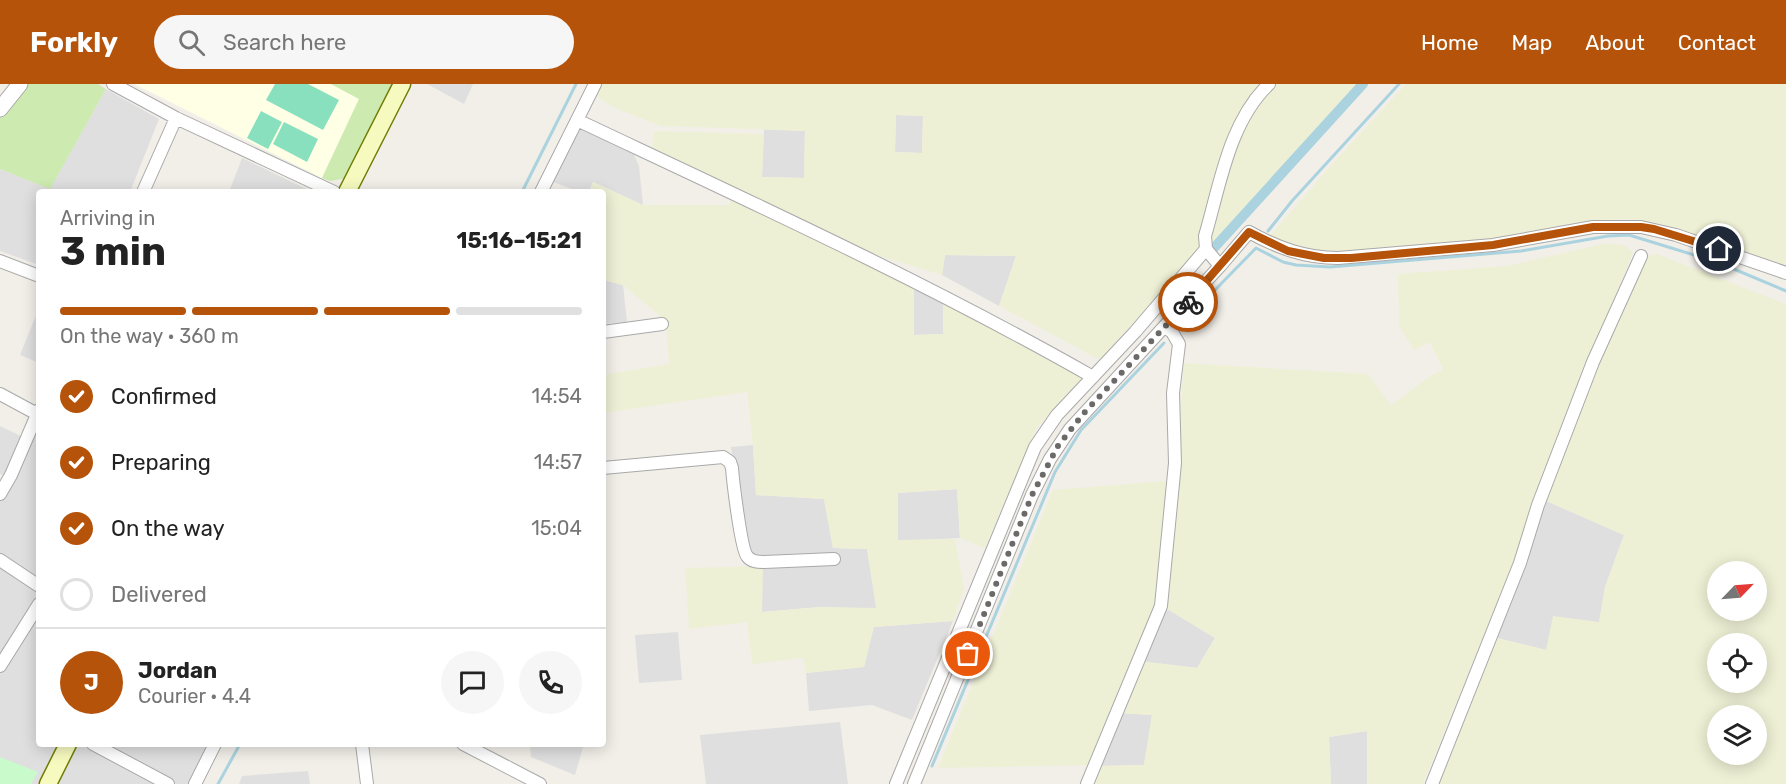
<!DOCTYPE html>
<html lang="en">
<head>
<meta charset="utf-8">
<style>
  body { margin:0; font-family:Rubik,sans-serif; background:#f6f6f6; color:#222; height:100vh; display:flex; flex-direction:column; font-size:22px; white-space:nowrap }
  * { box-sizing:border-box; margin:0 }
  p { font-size:20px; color:#767676 }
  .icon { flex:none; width:33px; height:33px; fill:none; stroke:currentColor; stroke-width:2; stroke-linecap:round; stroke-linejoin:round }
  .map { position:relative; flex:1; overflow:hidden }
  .details { position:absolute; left:36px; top:105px; width:570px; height:558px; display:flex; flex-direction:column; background:#fff; border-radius:6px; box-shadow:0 3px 15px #0003 }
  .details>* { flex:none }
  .needle { width:39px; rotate:65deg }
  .fabs { position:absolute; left:1707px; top:477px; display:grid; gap:12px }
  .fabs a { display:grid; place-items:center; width:60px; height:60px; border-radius:50%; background:#fff; box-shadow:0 3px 15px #0003; font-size:30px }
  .pin { position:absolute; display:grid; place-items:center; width:51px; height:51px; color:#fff; margin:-26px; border:3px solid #fff; border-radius:50%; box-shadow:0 2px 6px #0007 }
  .courier { position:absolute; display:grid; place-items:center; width:60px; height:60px; margin:-30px; border:4px solid #b45309; border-radius:50%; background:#fff; color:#222; box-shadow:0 2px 8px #0007 }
  .head em { font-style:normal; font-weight:700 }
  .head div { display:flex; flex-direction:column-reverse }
  .head { display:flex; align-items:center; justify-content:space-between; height:102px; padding:0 24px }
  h1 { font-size:39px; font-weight:700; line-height:45px }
  .bar { display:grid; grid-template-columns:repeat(4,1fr); gap:9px 6px; align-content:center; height:72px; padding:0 24px }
  .bar i { height:8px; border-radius:4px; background:#e0e0e0 }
  .bar .active { background:#b45309 }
  .bar p { grid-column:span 4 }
  .line { display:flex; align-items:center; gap:15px; padding:0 24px; border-top:2px solid #e0e0e0 }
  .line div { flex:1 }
  .round { display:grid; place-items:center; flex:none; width:63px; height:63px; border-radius:32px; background:#f6f6f6 }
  ol { padding:0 24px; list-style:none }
  li { display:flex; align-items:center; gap:18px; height:66px }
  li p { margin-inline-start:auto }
  li .icon { padding:6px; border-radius:50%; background:#b45309; color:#fff; stroke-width:4 }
  li:last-child { color:#767676 }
  li i { width:33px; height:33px; border:3px solid #e0e0e0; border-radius:50% }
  header { display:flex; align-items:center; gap:36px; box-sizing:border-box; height:84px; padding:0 30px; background:#b45309; color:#fff }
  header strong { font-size:28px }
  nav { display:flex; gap:33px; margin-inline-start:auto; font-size:21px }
  .search { width:420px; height:54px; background:#f6f6f6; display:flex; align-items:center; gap:15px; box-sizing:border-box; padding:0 21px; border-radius:33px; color:#767676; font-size:22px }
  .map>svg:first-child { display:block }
</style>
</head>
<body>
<header>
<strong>Forkly</strong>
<div class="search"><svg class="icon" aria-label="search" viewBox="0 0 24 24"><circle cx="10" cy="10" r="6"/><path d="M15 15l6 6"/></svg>Search here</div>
<nav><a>Home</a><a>Map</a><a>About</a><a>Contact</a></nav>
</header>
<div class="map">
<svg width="1786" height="700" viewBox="0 0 1786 700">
  <rect width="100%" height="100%" fill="#f2efe9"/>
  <!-- residential -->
  <path fill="#e0dfdf" d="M427,0H473L464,20Z
    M106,5L159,35L130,108H39V181L0,167V85L50,104Z
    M896,31L923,32L922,69L895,68Z
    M585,41L630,62L639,82L643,121L593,98L589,108H580L550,97L576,45Z
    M764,45L805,47L804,94L762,93Z
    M242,74L313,108H229Z
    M945,171L1016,172L999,222L942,191Z
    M603,196L623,201L627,238L603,240Z
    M914,203L943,218V250L914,251Z
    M39,224V279L20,271Z
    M39,328V660H209L190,700H0V410L9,395L0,390V342L27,355Z
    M753,361L756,411L824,415L833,464L867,465L877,525L820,523L761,528L763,471L751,470L736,401L731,363Z
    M957,405L960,454L898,457V409Z
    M1544,416L1624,451L1605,503L1599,539L1546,566L1493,553Z
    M1169,526L1215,554L1197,584L1139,577L1163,527Z
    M953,537L912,636L872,621L809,627L806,589L864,583L873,543Z
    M678,548L682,596L639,599L635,551Z
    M1119,629L1152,631L1144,681L1097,682Z
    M840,638L848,700H706L700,651Z
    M1367,647V700H1331L1329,653Z
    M530,660H584L575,691L531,673Z
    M308,687L310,700H239L242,692Z"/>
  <!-- education -->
  <path fill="#ffffe5" d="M134,0H331L359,15L322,94Z"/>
  <!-- farmland -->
  <path fill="#eef0d5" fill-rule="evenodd" d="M599,0H1357L1213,158L1195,169L1100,276L999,222L1016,172L945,171L942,191L870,169L652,65L654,47L764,50L762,93L804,94L805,47L661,42L615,24L594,11ZM896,31L923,32L922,69L895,68Z
    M1406,0H1786V184L1702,153L1655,139L1629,135L1601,136L1566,140L1520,152L1351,169H1321L1295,164L1270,152L1326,87Z
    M593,98L643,121H729L732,112L914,203V251L943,250V218L1084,292L1036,345L985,464L960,454L957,405L898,409V456L955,455L964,505L953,537L874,543L864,583L806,589L803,574L752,580L747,538L689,545L685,484L763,482L762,528L820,523L876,524L867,465L833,464L824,415L756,411L753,361L747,308L603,329V291L669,280L666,237L623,201L603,196V108H589Z
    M1607,159L1624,161L1633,168L1588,278L1511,485L1423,700H1367V647L1329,653L1331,700H1090L1097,682L1144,681L1152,631L1119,629L1139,577L1197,584L1215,554L1169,526L1163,527L1168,496L1184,279L1368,290L1391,321L1432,291L1443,286L1430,258L1414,266L1399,242L1398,190L1507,182Z
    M1657,170L1786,220V700H1437L1493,553L1546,566L1553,532L1599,538L1605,503L1624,451L1544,416L1595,284L1646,172ZM1718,488H1756V526H1718ZM1718,560H1756V598H1718ZM1718,632H1756V670H1718Z
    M1166,397L1159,509L1155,527L1090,681L938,684L1053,406Z"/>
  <!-- grass -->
  <path fill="#cdebb0" d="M25,0H98L106,5L50,105L0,85V32Z
    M331,0H394L347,94L330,97L322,94L359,15Z"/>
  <!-- park -->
  <path fill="#c8facc" d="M0,673L38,688L31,700H0Z"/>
  <!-- pitch -->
  <path fill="#88e0be" d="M275,0H308L339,16L323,46L266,16Z
    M261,27L282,38L268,65L247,54Z
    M284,38L318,55L307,78L273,60Z"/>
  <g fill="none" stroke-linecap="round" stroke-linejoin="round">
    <!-- stream -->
    <path stroke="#aad3df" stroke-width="3" d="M522,108L576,0
      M1268,147L1292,117L1399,0
      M1177,245L1256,164L1283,178L1296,181L1330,183L1521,167L1608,152L1629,151L1717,178L1786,207
      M932,682L1055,388L1081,346L1164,259
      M218,700L240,660"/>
    <!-- canal -->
    <path stroke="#aad3df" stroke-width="10" d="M1213,165L1363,0"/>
    <defs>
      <path id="minor" d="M113,0L176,34L334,108
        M577,36C751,118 926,198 1093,293
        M143,108L176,34
        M541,108L595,0
        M0,177L39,192
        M1220,182L1206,165L1205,152C1220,101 1229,38 1269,0
        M603,248L662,240
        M0,310L39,331
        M603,384L723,373L730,378L732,384C733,397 741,465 747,472C751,478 758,478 764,478L834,475
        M0,410L11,391L39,326
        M0,476L39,502
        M0,582L39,520
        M93,660L168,700
        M362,660L367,700
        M463,660L540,700
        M195,700L215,660
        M896,700L1035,363L1057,331L1135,248L1206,165
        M914,700L1032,411L1050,375L1070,345L1220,182L1249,148C1278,164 1305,174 1338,174L1493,161L1593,143H1641L1676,151L1786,189
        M1087,700L1161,522L1175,379L1173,309L1179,260L1172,248L1165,243
        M1432,700L1520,479L1538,421L1593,278L1641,172"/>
      <path id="tertiary" d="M0,25L20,0"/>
      <path id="secondary" d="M347,108L402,0
        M48,700L68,660"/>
    </defs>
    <!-- minor casing -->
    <use href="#minor" stroke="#a9a9a9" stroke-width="14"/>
    <!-- tertiary casing -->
    <use href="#tertiary" stroke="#a9a9a9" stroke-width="17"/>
    <!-- secondary casing -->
    <use href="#secondary" stroke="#707d05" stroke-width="19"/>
    <!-- minor -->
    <use href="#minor" stroke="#fff" stroke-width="12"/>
    <!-- tertiary -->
    <use href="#tertiary" stroke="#fff" stroke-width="15"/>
    <!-- secondary -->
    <use href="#secondary" stroke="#f7fabf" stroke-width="16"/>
  </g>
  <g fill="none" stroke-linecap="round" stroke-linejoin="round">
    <!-- done -->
    <path stroke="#6b6a68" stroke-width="6" stroke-dasharray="0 10.8" d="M968,570L1032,411L1058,362L1084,329L1188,218"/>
    <!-- route -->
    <path stroke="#b45309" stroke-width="8" d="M1188,218L1249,148L1288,167L1324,174H1351L1493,161L1593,143H1641L1654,145L1719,165"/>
  </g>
</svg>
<div class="fabs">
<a><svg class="needle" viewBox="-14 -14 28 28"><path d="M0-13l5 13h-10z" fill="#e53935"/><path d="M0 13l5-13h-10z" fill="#767676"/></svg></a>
<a><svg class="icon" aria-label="locate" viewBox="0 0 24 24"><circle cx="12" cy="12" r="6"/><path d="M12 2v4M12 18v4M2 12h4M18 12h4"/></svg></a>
<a><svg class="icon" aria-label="layers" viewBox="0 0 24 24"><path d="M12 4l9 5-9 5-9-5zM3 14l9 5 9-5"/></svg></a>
</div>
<div class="pin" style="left:968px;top:570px;background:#ea580c"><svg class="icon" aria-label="bag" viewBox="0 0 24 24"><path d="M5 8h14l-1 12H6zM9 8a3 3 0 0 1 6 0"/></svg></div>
<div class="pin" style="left:1719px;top:165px;background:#1f2937"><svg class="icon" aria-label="home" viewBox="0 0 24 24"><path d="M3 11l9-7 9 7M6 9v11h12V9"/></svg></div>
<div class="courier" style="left:1188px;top:218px"><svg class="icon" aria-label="bike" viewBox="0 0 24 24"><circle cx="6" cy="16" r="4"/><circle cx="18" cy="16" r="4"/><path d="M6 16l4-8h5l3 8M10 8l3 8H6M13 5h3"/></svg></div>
<section class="details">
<div class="head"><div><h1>3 min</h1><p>Arriving in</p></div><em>15:16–15:21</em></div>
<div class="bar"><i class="active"></i><i class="active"></i><i class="active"></i><i></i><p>On the way · 360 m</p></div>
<ol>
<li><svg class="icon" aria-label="check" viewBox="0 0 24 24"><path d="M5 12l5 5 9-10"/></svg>Confirmed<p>14:54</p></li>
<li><svg class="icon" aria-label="check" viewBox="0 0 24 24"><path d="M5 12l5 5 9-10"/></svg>Preparing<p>14:57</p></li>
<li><svg class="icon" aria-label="check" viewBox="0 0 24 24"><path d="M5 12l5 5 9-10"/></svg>On the way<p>15:04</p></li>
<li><i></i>Delivered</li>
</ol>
<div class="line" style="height:108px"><b class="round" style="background:#b45309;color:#fff">J</b><div><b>Jordan</b><p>Courier · 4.4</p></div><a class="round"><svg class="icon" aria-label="chat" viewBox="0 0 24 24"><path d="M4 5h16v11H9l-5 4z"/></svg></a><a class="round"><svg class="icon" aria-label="phone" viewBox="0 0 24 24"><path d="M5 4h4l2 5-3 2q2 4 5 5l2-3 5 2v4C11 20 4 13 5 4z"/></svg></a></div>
</section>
</div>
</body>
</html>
